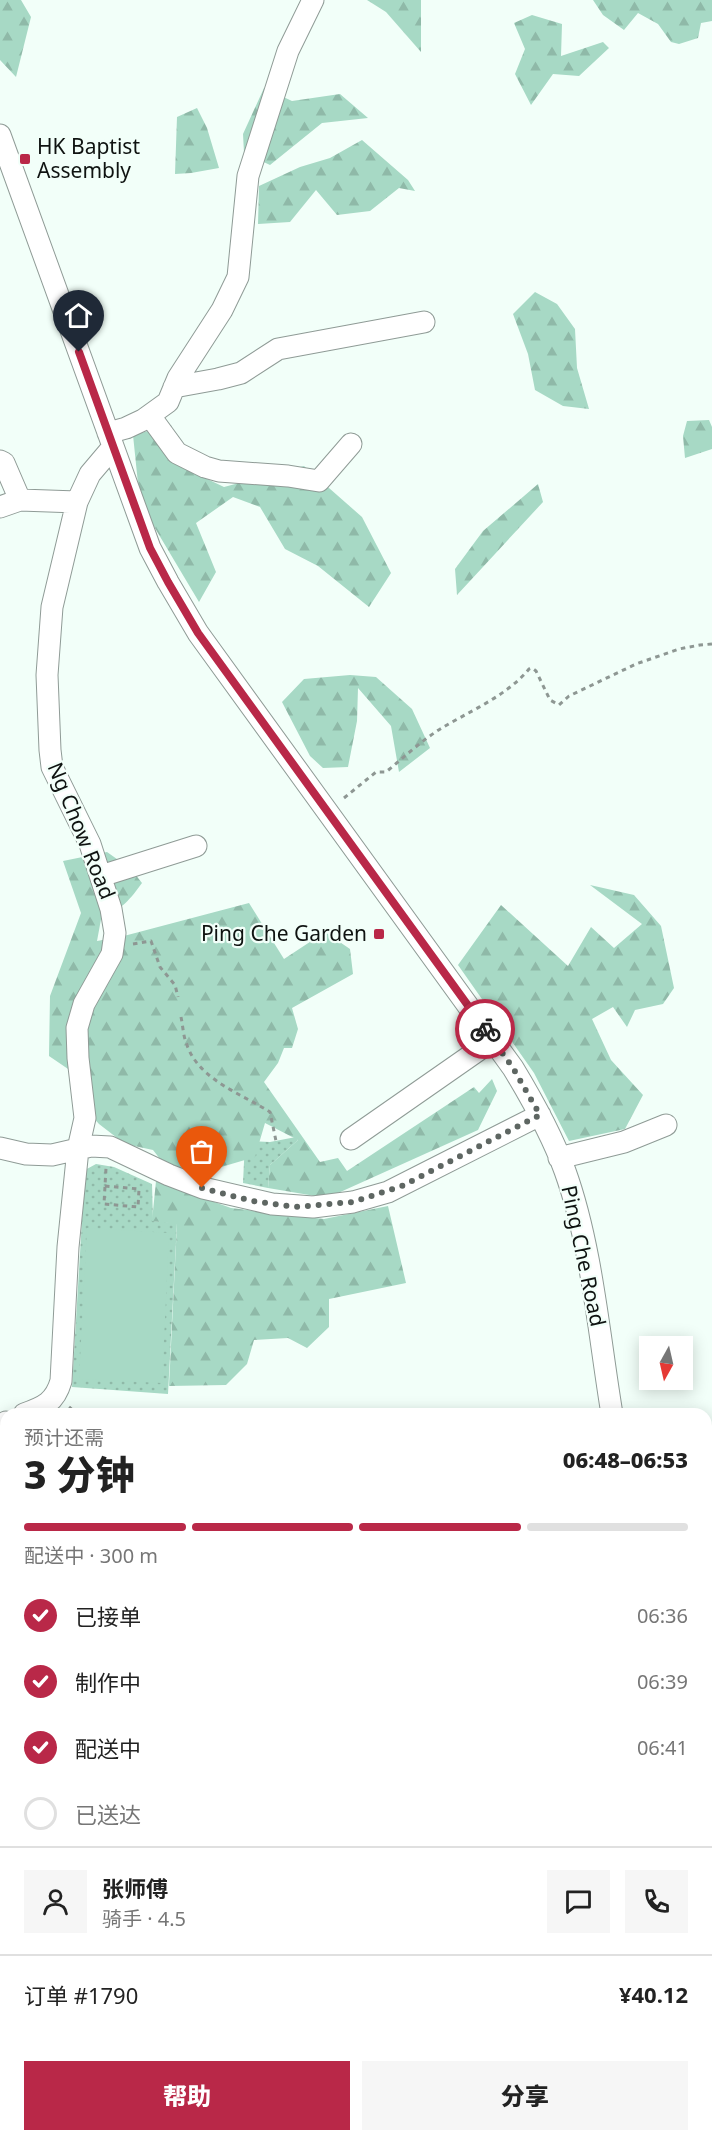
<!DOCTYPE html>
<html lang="zh">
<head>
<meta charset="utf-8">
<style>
  body { margin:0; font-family:"Noto Sans","Noto Sans SC",sans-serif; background:#f6f6f6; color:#222; height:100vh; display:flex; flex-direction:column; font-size:22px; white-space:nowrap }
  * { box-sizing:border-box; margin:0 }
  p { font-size:20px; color:#767676 }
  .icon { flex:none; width:33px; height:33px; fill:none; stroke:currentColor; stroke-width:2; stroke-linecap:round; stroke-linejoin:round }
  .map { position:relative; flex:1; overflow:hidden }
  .drawer { position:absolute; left:0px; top:1408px; width:712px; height:734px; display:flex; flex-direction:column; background:#fff; border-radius:18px 18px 0 0; box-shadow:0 3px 15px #0003 }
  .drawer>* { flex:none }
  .needle { width:39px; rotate:188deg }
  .tools { position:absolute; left:639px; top:1336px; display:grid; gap:12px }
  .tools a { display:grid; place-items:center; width:54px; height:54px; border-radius:0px; background:#fff; box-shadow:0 3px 15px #0003; font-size:30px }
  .pin { position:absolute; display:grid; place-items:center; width:51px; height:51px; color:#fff; margin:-62px -26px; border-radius:50% 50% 50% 0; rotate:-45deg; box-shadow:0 0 6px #0007 }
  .pin .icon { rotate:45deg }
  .courier { position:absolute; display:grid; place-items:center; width:60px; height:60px; margin:-30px; border:4px solid #b92848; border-radius:50%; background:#fff; color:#222; box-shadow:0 2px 8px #0007 }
  .overview em { font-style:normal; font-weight:800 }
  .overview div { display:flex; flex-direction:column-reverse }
  .overview { display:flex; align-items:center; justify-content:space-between; height:102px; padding:0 24px }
  h1 { font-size:39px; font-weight:800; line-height:45px }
  .bar { display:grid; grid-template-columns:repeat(4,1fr); gap:9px 6px; align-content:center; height:72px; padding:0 24px }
  .bar i { height:8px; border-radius:4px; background:#e0e0e0 }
  .bar .active { background:#b92848 }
  .bar p { grid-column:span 4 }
  .line { display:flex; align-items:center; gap:15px; padding:0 24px; border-top:2px solid #e0e0e0 }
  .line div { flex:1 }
  .round { display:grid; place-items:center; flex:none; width:63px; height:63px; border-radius:0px; background:#f6f6f6 }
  ol { padding:0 24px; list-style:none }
  li { display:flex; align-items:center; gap:18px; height:66px }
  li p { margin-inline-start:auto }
  li .icon { padding:6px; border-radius:50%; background:#b92848; color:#fff; stroke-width:4 }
  li:last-child { color:#767676 }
  li i { width:33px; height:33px; border:3px solid #e0e0e0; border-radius:50% }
  .primary-button { display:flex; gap:12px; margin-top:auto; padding:12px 24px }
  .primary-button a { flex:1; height:69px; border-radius:0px; background:#b92848; color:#fff; font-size:24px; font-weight:800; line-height:69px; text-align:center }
  .primary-button a+a { background:#f6f6f6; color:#222 }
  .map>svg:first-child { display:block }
</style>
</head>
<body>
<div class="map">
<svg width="712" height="2141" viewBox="0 0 712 2141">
  <defs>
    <pattern id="green-dots" width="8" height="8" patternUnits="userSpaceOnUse" patternTransform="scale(1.5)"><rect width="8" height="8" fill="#a7d9c5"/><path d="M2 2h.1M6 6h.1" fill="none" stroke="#8fb9a8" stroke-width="1.8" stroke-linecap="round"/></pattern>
    <pattern id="forest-firs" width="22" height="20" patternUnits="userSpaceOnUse" patternTransform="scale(1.5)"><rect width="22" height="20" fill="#a7d9c5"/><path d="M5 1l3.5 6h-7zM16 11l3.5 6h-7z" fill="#8fb9a8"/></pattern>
  </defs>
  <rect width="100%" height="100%" fill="#f2fff9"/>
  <!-- green -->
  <path fill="url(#green-dots)" d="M296,1137L298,1140L270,1165L268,1188L243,1183L245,1141L270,1142Z
    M96,1164L114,1167L152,1184L153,1221L177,1223L168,1394L72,1387L85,1170Z"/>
  <!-- forest -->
  <path fill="url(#forest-firs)" d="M0,0H21L31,17L16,77L0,60Z
    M367,0H421V52L386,12Z
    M593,0H712V21L701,23L698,38L679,44L671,42L658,24L638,13L624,30L603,15Z
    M532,15L562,24L561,56L603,42L609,48L579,76L553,74L531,105L515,74L525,49L514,23Z
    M264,88L292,101L340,94L368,118L322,123L270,165L244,153L243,134Z
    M197,108L207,128L219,168L191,173L175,174L177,117Z
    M362,140L408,180L415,191L399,188L370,211L337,215L316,190L290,222L258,224L259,186L300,167L330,158Z
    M535,292L557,304L575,329L577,368L589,409L563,406L535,390L528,354L513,314Z
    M709,420L712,427V449L685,458L683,436L687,421Z
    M171,425L182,467L224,487L304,466L362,517L391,573L369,607L318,566L285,549L260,507L233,497L196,523L216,572L199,602L140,503L133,435Z
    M538,484L543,502L457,595L455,569L483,531Z
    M350,675L376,677L412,709L430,748L399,772L391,726L358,688L357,721L348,767L323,768L310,756L282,702L304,679Z
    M107,852L131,869L142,883C131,898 121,912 102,914L97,941L120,937L249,903L284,959L325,932L350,949L353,974L292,1008L298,1029L292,1048H284L278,1063L264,1082L320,1162L338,1158L347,1171L474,1087L479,1093L492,1079L497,1091L478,1130L327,1198L268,1188L270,1165L298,1140L265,1123L255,1157L201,1173L185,1180L171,1173L153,1150L125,1144L99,1124L88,1112L71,1071L49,1056L50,996L81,913L63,861Z
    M590,885L634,895L661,926L674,988L663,1004L635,1010L627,1027L613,1007L592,1019L611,1060L643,1095L625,1129L569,1141L534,1073L458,965L501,905L568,966L591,927L614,948L642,924Z
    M156,1181L231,1208L324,1219L388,1206L406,1283L329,1299V1327L307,1348L288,1338L254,1340L247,1364L226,1385L169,1386L177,1224L152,1221Z
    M6,1431V1515H0V1433Z
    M5,2040L6,2136H327L336,2141H0V2054Z"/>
  <!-- pitch -->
  <path fill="#a7d9c5" d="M87,1228L169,1233L162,1383L79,1379Z"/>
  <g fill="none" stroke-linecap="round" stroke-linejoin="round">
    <!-- river -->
    <path stroke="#6bc3a4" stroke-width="32" d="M706,1553L712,1556
      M0,1728L6,1726"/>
    <defs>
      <path id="minor" d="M0,135L150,548L168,582L198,633L513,1068C533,1101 552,1135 565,1171C592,1246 599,1336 612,1414
        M174,387L218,379L241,373L278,349L424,322
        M150,416L177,453L205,467L219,471L288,476L319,481L351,444
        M108,433L126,428L143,420L168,402L178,378L222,310L238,277L248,176L288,51L313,0
        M0,461L4,463L20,500
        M0,507L20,500L77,502
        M101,876L196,846
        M351,1139L493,1040
        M0,1148L26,1154L52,1155L91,1146L110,1147L169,1175L203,1188L272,1204L313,1207L353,1202L388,1192L540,1115
        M559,1158L624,1142L666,1125
        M24,1414C44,1407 55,1402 61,1381L68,1247L78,1149L85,1118L78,1058L77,1028L84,1004L112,954L115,933L111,909L90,844L52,767L50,750L47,675L52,607L77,502L90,474L112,448
        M0,1425L6,1422
        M706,1829L712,1845
        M0,2041L6,2040
        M706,2133L712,2134
        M602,2141V2136"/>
    </defs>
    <!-- minor casing -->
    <use href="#minor" stroke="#8f9b96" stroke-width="23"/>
    <!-- path -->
    <path stroke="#8e9793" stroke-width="3" stroke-dasharray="4.5 4.5" stroke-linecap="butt" d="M344,798L376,772H386C403,758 419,743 437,731C467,712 506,697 529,669L532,668L536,671L550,700L559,705L569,696L636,664L679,649L700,645L712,644
      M133,944L151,941L160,967L175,985L178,997
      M181,1017C183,1026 183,1036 187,1045C199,1080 242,1094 270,1112L276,1141
      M105,1186L139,1189L138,1207L104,1204L106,1168
      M69,1407L77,1414
      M0,1694L6,1691"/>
    <!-- minor -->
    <use href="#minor" stroke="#fff" stroke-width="21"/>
  </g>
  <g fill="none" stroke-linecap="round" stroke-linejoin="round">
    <!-- done -->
    <path stroke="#5e6662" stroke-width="6" stroke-dasharray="0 10.8" d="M202,1188L252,1201L295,1207L353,1202L402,1186L540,1115L513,1068L485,1029"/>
    <!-- route -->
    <path stroke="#b92848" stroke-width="8" d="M79,352L150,548L168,582L198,633L485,1029"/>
  </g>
  <!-- markers -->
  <g fill="#b92848" stroke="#f2fff9" stroke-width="2">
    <rect x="19" y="153" width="12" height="12" rx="3"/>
    <rect x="373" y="928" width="12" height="12" rx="3"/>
  </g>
  <g text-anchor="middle" stroke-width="4.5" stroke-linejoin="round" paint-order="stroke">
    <!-- poi labels -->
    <g font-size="21" fill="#0f1311" stroke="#f2fff9" text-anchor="start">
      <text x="37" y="154">HK Baptist<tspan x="37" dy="24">Assembly</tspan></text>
      <text x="367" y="941" text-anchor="end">Ping Che Garden</text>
    </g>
    <!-- street labels -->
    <g font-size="21" fill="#0f1311" stroke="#f2fff9">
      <text transform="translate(81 831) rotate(68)" y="7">Ng Chow Road</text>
      <text transform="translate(583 1256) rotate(78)" y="7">Ping Che Road</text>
    </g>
  </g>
</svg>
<div class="tools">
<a><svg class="needle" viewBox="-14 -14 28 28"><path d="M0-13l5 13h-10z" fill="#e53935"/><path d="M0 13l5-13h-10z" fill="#767676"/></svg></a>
</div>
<div class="pin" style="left:202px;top:1188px;background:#ea580c"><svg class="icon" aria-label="bag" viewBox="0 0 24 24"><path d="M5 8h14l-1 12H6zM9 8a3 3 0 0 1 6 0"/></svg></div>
<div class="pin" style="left:79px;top:352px;background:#1f2937"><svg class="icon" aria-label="home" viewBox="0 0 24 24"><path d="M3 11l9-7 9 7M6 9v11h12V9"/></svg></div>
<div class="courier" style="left:485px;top:1029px"><svg class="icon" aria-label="bike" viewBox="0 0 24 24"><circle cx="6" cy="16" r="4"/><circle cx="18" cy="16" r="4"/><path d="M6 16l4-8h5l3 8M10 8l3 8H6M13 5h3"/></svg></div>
<section class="drawer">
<div class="overview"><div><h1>3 分钟</h1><p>预计还需</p></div><em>06:48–06:53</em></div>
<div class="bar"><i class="active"></i><i class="active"></i><i class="active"></i><i></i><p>配送中 · 300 m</p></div>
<ol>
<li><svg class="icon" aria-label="check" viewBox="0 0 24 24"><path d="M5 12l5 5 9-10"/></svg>已接单<p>06:36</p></li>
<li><svg class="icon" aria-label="check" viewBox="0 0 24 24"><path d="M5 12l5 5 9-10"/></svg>制作中<p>06:39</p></li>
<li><svg class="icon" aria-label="check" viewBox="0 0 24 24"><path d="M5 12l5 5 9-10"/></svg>配送中<p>06:41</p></li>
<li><i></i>已送达</li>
</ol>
<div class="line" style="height:108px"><a class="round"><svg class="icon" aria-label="person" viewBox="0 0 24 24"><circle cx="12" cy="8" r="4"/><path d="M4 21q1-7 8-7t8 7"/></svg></a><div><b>张师傅</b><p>骑手 · 4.5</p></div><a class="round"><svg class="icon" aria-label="chat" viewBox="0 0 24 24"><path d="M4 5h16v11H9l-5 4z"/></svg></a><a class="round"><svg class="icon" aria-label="phone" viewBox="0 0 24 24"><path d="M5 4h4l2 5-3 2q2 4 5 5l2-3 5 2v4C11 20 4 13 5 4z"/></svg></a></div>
<div class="line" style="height:78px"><div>订单 #1790</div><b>¥40.12</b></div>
<div class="primary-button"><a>帮助</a><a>分享</a></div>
</section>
</div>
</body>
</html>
